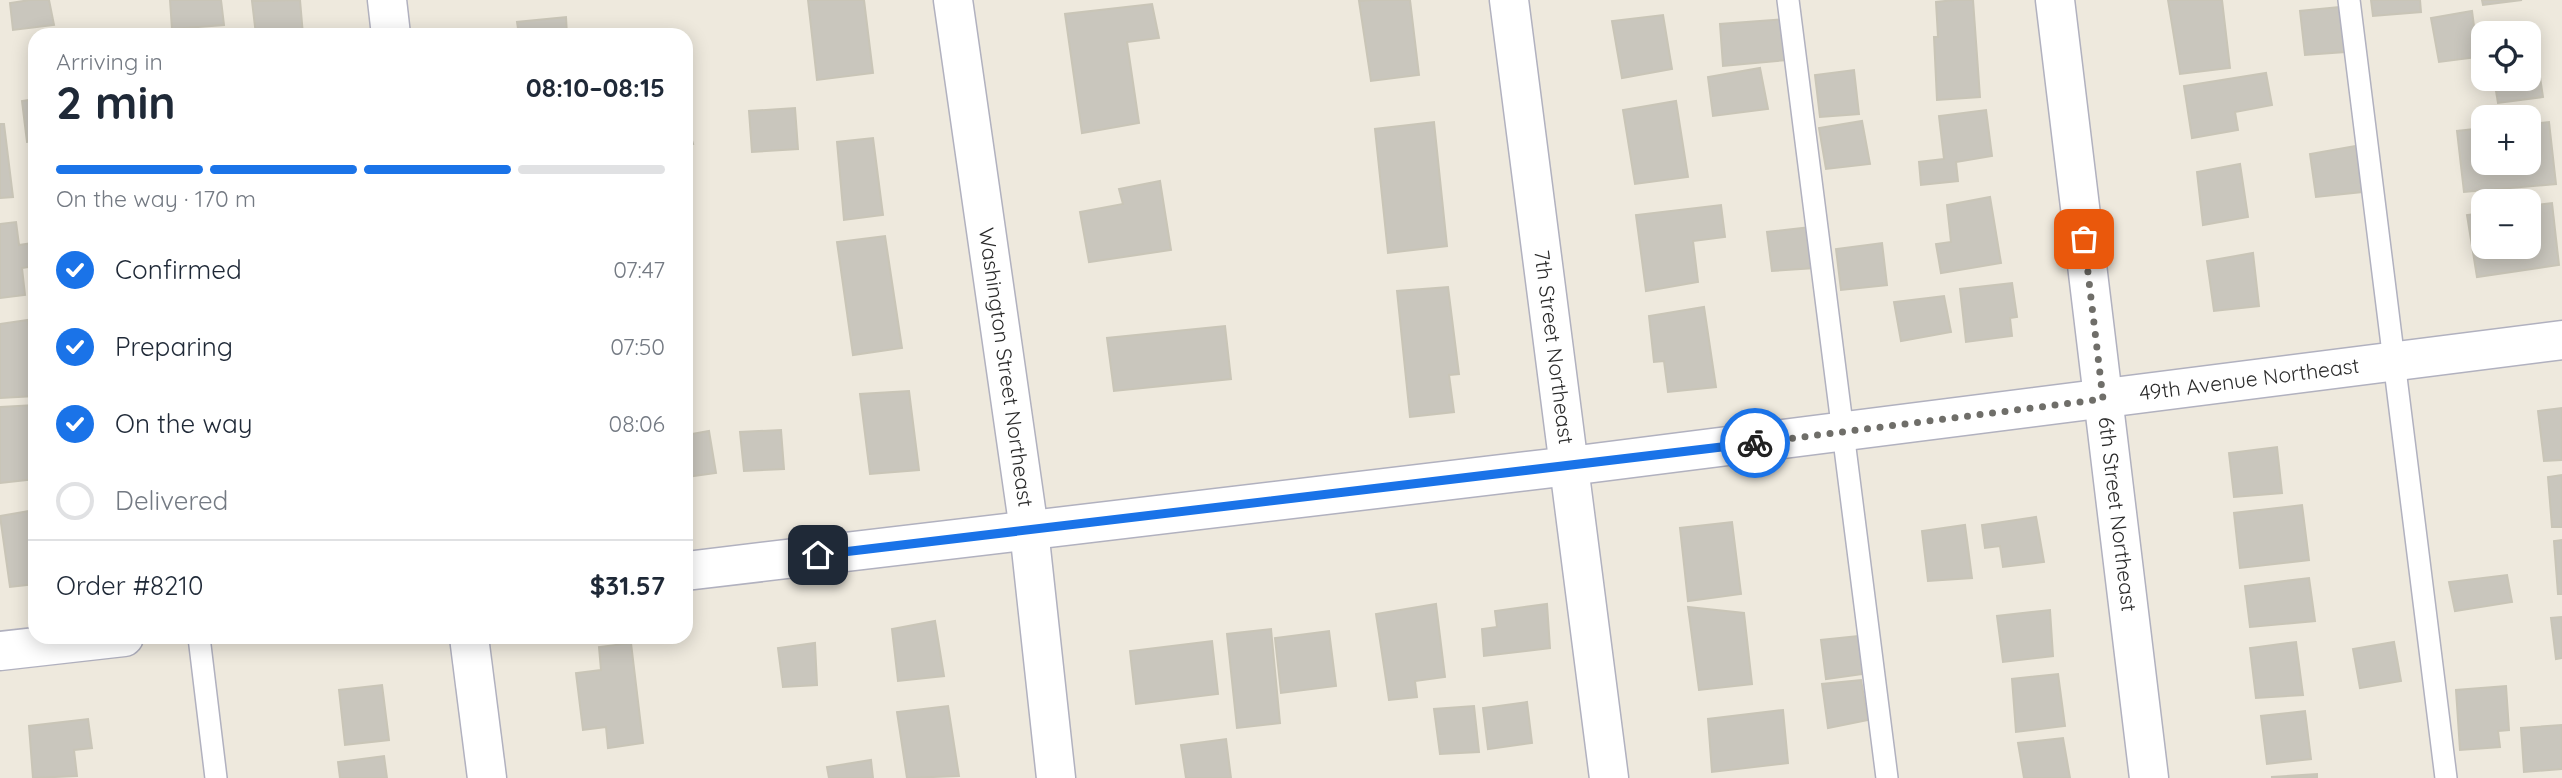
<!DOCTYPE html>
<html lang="en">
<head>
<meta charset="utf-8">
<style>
  body { margin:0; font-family:Quicksand,sans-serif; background:#f2f2f3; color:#1f2937; height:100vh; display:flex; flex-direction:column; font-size:26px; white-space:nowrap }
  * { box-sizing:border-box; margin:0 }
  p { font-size:23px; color:#747a83 }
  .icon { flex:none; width:38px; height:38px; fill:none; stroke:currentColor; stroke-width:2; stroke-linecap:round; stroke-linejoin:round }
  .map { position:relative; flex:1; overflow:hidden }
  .side { position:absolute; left:28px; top:28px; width:665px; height:616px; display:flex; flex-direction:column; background:#fff; border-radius:21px; box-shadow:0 4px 18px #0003 }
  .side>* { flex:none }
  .buttons { position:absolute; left:2471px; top:21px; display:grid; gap:14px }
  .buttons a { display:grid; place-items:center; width:70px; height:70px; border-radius:14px; background:#fff; box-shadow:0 4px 18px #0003; font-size:35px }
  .pin { position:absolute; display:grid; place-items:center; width:60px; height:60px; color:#fff; margin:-30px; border-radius:14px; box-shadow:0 4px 10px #0006 }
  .courier { position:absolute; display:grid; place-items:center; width:70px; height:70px; margin:-35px; border:5px solid #1a73e8; border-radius:50%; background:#fff; color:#222; box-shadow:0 2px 9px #0007 }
  .overview em { font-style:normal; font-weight:800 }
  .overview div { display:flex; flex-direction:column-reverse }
  .overview { display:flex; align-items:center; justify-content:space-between; height:119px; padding:0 28px }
  h1 { font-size:46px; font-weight:800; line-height:52px }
  .bar { display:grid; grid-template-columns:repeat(4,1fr); gap:10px 7px; align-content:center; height:84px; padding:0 28px }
  .bar i { height:9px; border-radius:5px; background:#e0e1e3 }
  .bar .current { background:#1a73e8 }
  .bar p { grid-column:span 4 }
  .line { display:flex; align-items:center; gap:18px; padding:0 28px; border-top:2px solid #e0e1e3 }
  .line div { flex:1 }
  ol { padding:0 28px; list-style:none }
  li { display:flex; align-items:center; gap:21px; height:77px }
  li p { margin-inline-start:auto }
  li .icon { padding:7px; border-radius:50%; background:#1a73e8; color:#fff; stroke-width:4 }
  li:last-child { color:#747a83 }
  li i { width:38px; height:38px; border:4px solid #e0e1e3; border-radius:50% }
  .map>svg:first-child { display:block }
</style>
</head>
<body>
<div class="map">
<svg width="2562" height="778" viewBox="0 0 2562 778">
  <rect width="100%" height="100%" fill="#eee9dd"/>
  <!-- building -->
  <path fill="#c9c6bd" stroke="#c9c5b7" stroke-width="2" d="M30,0H49L54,25L13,30L10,3Z
    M170,0H221L224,25L172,29Z
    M300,0L303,35H256L252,1Z
    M808,0H864L873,73L817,80Z
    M1371,0H1410L1419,75L1371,81L1359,1Z
    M1954,0H1973L1980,97L1937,100L1934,37H1938L1936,2Z
    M2168,0H2222L2230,68L2180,74Z
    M2371,0H2420L2421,12L2373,16Z
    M2482,0H2522L2483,5Z
    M1152,4L1159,38L1127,42L1139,123L1082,133L1065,14Z
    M2339,7L2345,52L2305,55L2300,11Z
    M2472,11L2478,57L2439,62L2431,18Z
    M1663,15L1672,69L1622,78L1612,21Z
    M566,17L567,35H519L517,22Z
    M1785,19L1787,60L1723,66L1720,24Z
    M2532,24L2543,97L2498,103L2494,79H2529V33H2486Z
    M1760,68L1768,109L1713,116L1708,77Z
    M1854,70L1859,114L1820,117L1815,75Z
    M2266,73L2272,105L2235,112L2238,130L2192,138L2184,86Z
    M35,99V141L27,142L22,101Z
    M1676,101L1688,177L1635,184L1623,110Z
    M795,108L798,149L752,152L749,111Z
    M1986,110L1992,156L1956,162L1958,181L1921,185L1919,162L1944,159L1939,116Z
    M686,119L693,144L686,145Z
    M1862,121L1870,164L1826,169L1819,128Z
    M1434,122L1447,246L1388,253L1375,129Z
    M2549,122L2556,184L2464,192L2457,131L2483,128V163H2529V124Z
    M0,124H4L13,197L0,198Z
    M873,138L883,215L844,220L837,142Z
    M2356,146L2362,192L2316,197L2310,154Z
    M2240,164L2248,217L2203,225L2197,172Z
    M1160,181L1171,250L1089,262L1080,212L1123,204L1119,189Z
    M1990,197L2001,263L1941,273L1936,244L1951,242L1947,205Z
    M2552,203L2559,265L2477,277L2467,215L2483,213V247H2529V206Z
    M1721,205L1725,237L1693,241L1698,282L1646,291L1636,215Z
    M16,222L19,245L33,243L35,266L22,268L25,295L0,298V224Z
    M1810,227L1815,268L1772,271L1767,232Z
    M885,236L902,348L853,355L837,242Z
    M1882,243L1887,285L1841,290L1836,249Z
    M2253,253L2259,306L2214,311L2207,261Z
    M2012,283L2017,317L2010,318L2012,336L1966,342L1960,289Z
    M1448,287L1459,374L1449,375L1454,412L1410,417L1397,291Z
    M1944,296L1951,332L1901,341L1894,302Z
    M1704,307L1716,387L1668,392L1664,361L1654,362L1649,316Z
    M28,320L35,375V396L0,398V324Z
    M1225,326L1231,379L1114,391L1107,338Z
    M909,391L919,470L870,474L860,394Z
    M35,405V479L0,483V407Z
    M2562,408V460L2544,461L2538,411Z
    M781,430L784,469L744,471L740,432Z
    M709,431L716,473L686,477V435Z
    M2277,447L2282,493L2234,497L2229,453Z
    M2562,475V527H2552L2548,477Z
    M2302,505L2309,560L2240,568L2234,513Z
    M35,510V584L10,587L0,516Z
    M2036,517L2044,562L2003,567L2000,546L1985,548L1982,525Z
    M1732,522L1741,594L1688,601L1680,528Z
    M1965,525L1972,578L1928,581L1922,531Z
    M2562,540V594H2558L2554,541Z
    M2507,575L2512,602L2455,611L2449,582Z
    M2309,578L2315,621L2250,627L2245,586Z
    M1436,604L1445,677L1415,681L1417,697L1389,700L1376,614Z
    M1547,604L1550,648L1484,656L1482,629L1497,627L1495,611Z
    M1688,607L1744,613L1752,684L1699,690Z
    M2050,610L2053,656L2003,662L1997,616Z
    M2562,617V658L2556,659L2551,618Z
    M935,621L944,676L898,681L892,629Z
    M1271,629L1280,723L1237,728L1227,634Z
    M1329,631L1336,686L1281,693L1275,638Z
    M1858,636L1863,674L1826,679L1821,640Z
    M1212,641L1218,694L1136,704L1130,651Z
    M2296,642L2303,695L2256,698L2250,648Z
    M2394,642L2401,681L2360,688L2353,649Z
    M631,643L643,743L608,748L606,727L583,730L576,673L601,670L599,647Z
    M815,643L817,685L783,687L778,648Z
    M2058,674L2065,726L2016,732L2012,679Z
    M1861,680L1868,720L1828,728L1822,684Z
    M382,685L389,740L345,745L339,690Z
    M2506,686L2509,730L2498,731L2500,747L2460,750L2456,690Z
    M1527,702L1532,743L1488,749L1483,708Z
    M948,706L959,776L907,778L897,712Z
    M1474,706L1479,752L1440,754L1434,709Z
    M1783,710L1788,763L1712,772L1708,719Z
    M2305,711L2311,759L2267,764L2261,716Z
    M88,719L92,748L74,750L77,776L33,778L29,726Z
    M2562,725V769L2524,772L2521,728Z
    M2063,738L2070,778H2024L2018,743Z
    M1226,739L1231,778H1186L1181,745Z
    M384,756L387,778H340L338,762Z
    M871,760L873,778H829L827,767Z
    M2317,774V778L2271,777Z"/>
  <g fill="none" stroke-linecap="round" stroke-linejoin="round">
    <defs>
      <path id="lane" d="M1788,0L1887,778
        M2349,0L2446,778
        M199,637L216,778"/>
      <g id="street">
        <path id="s1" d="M953,0L1029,530L1056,778"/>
        <path id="s2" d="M1509,0L1609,778"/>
        <path id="s3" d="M2055,0L2149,778"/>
      </g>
      <g id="secondary">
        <path d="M387,0L391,35"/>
        <path id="s4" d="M686,571L1570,466L2562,340"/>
        <path d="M469,637L487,778"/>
        <path d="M0,651L124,637"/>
      </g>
    </defs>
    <!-- lane casing -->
    <use href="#lane" stroke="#b1b1bf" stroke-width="24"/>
    <!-- street casing -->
    <use href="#street" stroke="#b1b1bf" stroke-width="41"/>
    <!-- secondary casing -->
    <use href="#secondary" stroke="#b1b1bf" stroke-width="41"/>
    <!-- lane -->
    <use href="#lane" stroke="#fff" stroke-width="21"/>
    <!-- street -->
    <use href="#street" stroke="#fff" stroke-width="38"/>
    <!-- secondary -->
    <use href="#secondary" stroke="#fff" stroke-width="38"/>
  </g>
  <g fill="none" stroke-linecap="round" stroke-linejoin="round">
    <!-- done -->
    <path stroke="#6f6e69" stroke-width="7" stroke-dasharray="0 12.6" d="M1755,443L2103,399L2084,239"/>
    <!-- route -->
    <path stroke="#1a73e8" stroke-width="9" d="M818,555L1755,443"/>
  </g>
  <g text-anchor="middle" stroke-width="7" stroke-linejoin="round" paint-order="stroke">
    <!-- street labels -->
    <g font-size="21" fill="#2b2b2b" stroke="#fff">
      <text dy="7" stroke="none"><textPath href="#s2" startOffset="350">7th Street Northeast</textPath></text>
      <text dy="7" stroke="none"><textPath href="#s1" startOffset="371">Washington Street Northeast</textPath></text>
      <text dy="7" stroke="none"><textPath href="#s4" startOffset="1575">49th Avenue Northeast</textPath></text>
      <text dy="7" stroke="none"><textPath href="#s3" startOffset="518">6th Street Northeast</textPath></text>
    </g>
  </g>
</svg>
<div class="buttons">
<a><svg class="icon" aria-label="locate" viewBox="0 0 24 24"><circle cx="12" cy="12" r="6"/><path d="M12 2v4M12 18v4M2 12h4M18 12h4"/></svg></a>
<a>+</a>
<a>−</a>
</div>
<div class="pin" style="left:2084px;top:239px;background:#ea580c"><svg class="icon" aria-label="bag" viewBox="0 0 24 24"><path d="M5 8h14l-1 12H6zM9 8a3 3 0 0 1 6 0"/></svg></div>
<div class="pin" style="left:818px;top:555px;background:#1f2937"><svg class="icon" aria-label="home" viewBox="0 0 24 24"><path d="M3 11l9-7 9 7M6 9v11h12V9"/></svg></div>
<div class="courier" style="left:1755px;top:443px"><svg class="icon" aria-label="bike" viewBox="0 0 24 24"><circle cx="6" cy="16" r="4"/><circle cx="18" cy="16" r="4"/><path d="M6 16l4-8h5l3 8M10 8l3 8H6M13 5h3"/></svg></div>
<section class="side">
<div class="overview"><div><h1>2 min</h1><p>Arriving in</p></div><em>08:10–08:15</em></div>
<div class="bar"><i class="current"></i><i class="current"></i><i class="current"></i><i></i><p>On the way · 170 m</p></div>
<ol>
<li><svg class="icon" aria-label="check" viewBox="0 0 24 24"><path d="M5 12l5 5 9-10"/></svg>Confirmed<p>07:47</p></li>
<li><svg class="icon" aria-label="check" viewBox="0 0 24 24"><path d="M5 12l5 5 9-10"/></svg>Preparing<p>07:50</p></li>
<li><svg class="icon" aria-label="check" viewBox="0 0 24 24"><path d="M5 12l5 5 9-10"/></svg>On the way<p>08:06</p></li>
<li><i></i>Delivered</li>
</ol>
<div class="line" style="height:91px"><div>Order #8210</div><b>$31.57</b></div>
</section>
</div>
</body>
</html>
